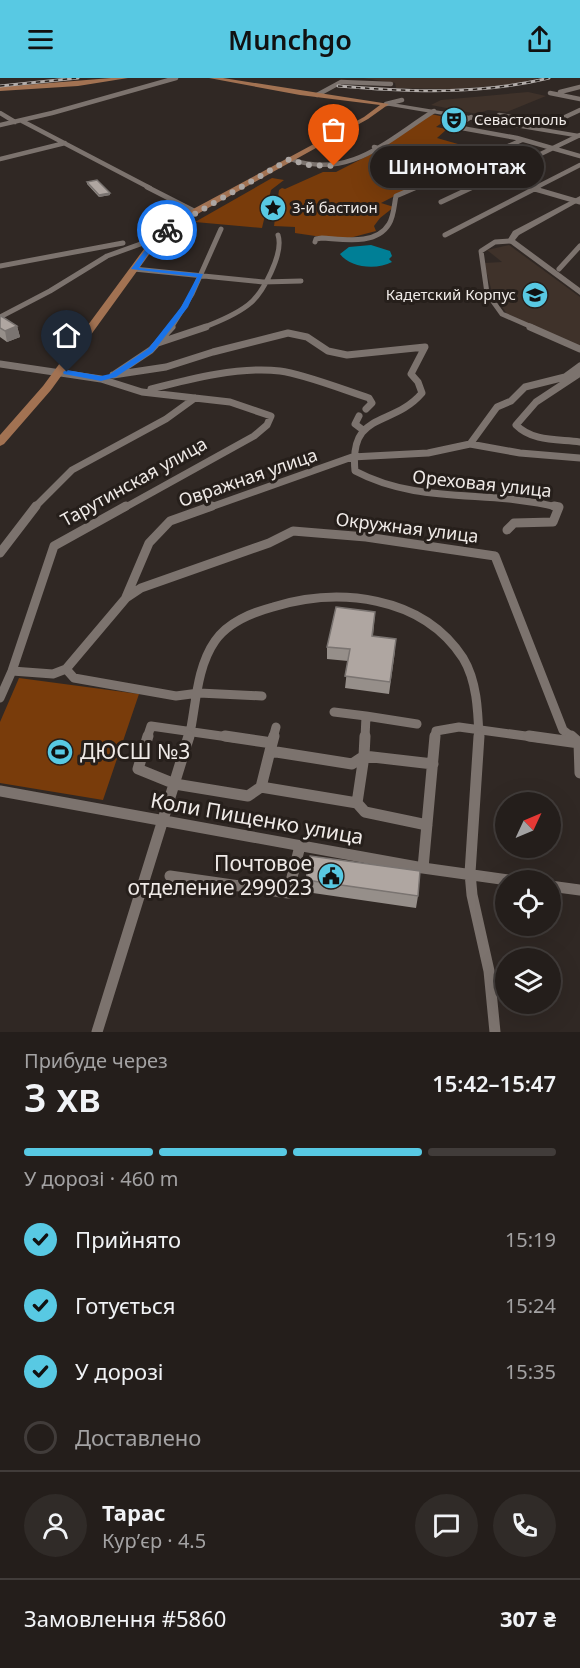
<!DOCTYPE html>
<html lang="uk">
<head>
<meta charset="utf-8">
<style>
  body { margin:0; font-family:"Noto Sans",sans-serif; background:#302b28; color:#f1f3f6; height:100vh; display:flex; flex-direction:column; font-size:22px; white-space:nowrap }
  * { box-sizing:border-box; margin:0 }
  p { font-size:20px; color:#a3a2a3 }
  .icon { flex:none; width:33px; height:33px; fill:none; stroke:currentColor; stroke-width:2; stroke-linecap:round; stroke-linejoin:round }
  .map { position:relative; height:954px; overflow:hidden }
  .side { display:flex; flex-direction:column; background:#241e1b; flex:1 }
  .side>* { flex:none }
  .needle { width:39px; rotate:46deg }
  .fabs { position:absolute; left:495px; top:714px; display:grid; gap:12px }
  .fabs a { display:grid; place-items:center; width:66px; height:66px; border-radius:50%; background:#241e1b; box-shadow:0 6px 24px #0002,0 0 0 2px #413c3a; font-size:30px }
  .pin { position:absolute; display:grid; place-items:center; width:51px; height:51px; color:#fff; margin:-62px -26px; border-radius:50% 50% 50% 0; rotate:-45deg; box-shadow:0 0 6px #0007 }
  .pin .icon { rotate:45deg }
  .courier { position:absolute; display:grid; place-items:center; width:60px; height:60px; margin:-30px; border:4px solid #1a73e8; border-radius:50%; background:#fff; color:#222; box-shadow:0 2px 8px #0007 }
  .bubble { position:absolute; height:42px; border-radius:21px; background:#241e1b; box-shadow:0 6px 24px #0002,0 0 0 2px #413c3a; font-size:20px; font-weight:600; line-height:42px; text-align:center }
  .headline em { font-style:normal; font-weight:600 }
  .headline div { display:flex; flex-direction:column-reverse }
  .headline { display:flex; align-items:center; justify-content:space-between; height:102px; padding:0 24px }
  h1 { font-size:39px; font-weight:600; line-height:45px }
  .bar { display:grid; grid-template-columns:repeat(4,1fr); gap:9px 6px; align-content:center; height:72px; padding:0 24px }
  .bar i { height:8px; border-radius:4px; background:#413c3a }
  .bar .on { background:#58c9e3 }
  .bar p { grid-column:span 4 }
  .line { display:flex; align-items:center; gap:15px; padding:0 24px; border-top:2px solid #413c3a }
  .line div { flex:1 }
  .round { display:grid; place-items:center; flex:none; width:63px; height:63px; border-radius:32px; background:#302b28 }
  ol { padding:0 24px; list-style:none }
  li { display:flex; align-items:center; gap:18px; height:66px }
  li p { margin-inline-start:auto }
  li .icon { padding:6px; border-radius:50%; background:#58c9e3; color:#111; stroke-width:4 }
  li:last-child { color:#a3a2a3 }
  li i { width:33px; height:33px; border:3px solid #413c3a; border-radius:50% }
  header { display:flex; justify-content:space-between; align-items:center; height:78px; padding:0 24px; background:#58c9e3; color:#111; font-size:27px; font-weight:600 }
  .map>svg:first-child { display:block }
</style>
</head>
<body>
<header><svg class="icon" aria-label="menu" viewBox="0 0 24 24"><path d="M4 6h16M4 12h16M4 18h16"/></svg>Munchgo<svg class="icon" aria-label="share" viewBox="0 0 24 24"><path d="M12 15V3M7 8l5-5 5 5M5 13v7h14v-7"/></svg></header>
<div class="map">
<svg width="580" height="954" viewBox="0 0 580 954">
  <rect width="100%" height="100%" fill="#302824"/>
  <!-- built -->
  <path fill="#3f322a" d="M363,0H539L508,7L452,11L396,10L395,5Z
    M528,14L546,18L507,34L488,32L477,36L431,27L441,22Z
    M509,167L580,219V269L507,236L492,214L484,185L502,184L487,172Z"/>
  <!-- green -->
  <path fill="#793c0b" d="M431,36L449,40L436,49L447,51L437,60L458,66L438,82L379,69Z
    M379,72L453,88L381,125L394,129L380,140L374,148L376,153L342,162L295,155V149L274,148L279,112L282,110L285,111L323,94H336Z
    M272,100L284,102L271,112L262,150L195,144Z
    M19,600L139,616L103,722L0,705V644Z"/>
  <!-- water -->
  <path fill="#007f96" d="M371,167L390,173L392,178L389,181L392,184C377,192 350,190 340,176L349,169Z"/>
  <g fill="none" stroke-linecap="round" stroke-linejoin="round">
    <!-- minor-far4 -->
    <path stroke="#7c736e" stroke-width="4.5" d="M560,14L580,9
      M550,15L580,21
      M317,17L341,4L391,6
      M386,26L402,22
      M0,35L15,44
      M499,37L553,46
      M471,39L456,49L517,60L580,78
      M563,40L580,32
      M22,43L150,110
      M0,47L52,35L176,0
      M374,69L461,89L533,110
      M0,81L65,65
      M290,81C350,102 386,63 434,33
      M414,110L522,62
      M470,110L580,57
      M535,110L580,87"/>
    <!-- minor-far3 -->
    <path stroke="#7c736e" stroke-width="5" d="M147,109L196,134
      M528,109L580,124
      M441,124L473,109
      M445,157L538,109
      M511,163L495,164L481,173L487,215L502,236L534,250
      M315,164L316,161L322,160C342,161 376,168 389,146C394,138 394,127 396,118L417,109
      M0,188L123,165
      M134,191L263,204L301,203
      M559,191L580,168
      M0,239L50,213L107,178L146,164
      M171,250L192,216L221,151
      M202,250C218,244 235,237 248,227C263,216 284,175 278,157"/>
    <!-- minor-far2 -->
    <path stroke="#7c736e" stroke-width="7" d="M530,249L580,271
      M158,265L206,249
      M0,286L101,301L142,314L230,324L271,338L267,347L254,358L124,430
      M580,295L536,324L516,347C533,364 558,361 580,364
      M115,296L151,272L172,249
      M113,297L166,289L213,274L288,255L307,259L328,273L347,277L425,269L411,296L418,304L422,315C392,350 349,332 355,393C404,419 455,416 509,421C525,423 545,425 559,430
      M151,311C190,301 240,288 280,293C304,296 344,312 369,320L372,325L366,331
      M359,338L355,346L363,352
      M470,366L497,329L511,323L525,309L565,299L580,288
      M34,430L72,392L166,341L195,320
      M208,430L352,379L428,375L470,366L520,375L580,380"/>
    <!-- minor-far1 -->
    <path stroke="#7c736e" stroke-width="9" d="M507,452L514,445L553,444L559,429L554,428
      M0,475L36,428
      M126,519L149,465L170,443L212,428
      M66,591L74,600L176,618L199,615L262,618
      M12,593L53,596L66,591L126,520L141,510L269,465L293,453L366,459L495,478L563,652L573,660
      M0,620L12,593L54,468L126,428
      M334,634L366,638
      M147,660L151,648L235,660
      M189,660C196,629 196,590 215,563C228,544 251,535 273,529C338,509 422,517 463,580C477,603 478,633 479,660
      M273,660L276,649
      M365,660L366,638L417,646
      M435,660L436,653L459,649L540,660"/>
    <!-- minor -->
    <path stroke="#7c736e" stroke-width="11" d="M148,658L138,691L175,706L248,718L261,709L270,673
      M225,658L272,665
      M274,658L270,673L352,686L364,678
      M365,658L364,678L433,686
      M479,658L470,795L472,817L489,893L495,954
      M529,658L579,665
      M571,658L579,665L580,695
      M261,709L357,725L364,678
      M0,713L423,790L508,802
      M357,725L365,734L427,747
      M423,790L435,658
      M170,798L288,815L300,768
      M550,808L580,812
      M97,954L189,658"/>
    <!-- secondary -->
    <path fill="#7c736e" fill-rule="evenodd" d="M386,24L580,56V60L384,27Z
      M580,118V123L519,157L515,162L580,210V217L507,163L513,153Z"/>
    <!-- primary -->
    <path fill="#a27252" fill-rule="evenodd" d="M111,0H128L78,8L0,13V9Z
      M209,0H223L389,26L368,41L201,134L170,154L153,171L51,312L4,366L0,368V357L43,308L147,167L164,150L195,130L364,39L380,27L300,17Z"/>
    <defs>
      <path id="rail" d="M0,8L78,0
        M338,8C409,14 479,17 549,0"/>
    </defs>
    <!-- rail casing -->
    <use href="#rail" stroke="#b3adaa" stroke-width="3"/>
    <!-- rail -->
    <use href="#rail" stroke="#261f1b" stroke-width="1.5" stroke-dasharray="4.5" stroke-linecap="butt"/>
  </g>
  <!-- wall -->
  <path fill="#968f8a" d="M87,104L110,115V117L99,119L87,106Z
    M0,239L17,248L20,259L7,264L0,259Z
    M375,534L373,558L395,573L389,616L345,610L348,583L327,581V569Z
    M306,802L418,818L416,830L306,814Z"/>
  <!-- shaded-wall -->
  <path fill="#7a7471" d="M110,115V117L99,119V117Z
    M17,248L20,259L7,264L5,253Z"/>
  <!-- building -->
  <path fill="#afa6a1" stroke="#7a7471" stroke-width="1.5" d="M97,102L110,115L99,117L87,104Z
    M1,238L17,248L5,253L0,250V239Z
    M336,529L375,534L372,558L396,561L390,604L345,598L350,571L327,569Z
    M310,778L420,793L418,818L306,802Z"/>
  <!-- route -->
  <path fill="#1a73e8" d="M167,150L169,153L152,170L139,190L203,196L188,229L153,274L116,299L101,303L64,296L63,294L67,292L101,298L110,296L148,271L181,229L197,199L131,191L148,168Z"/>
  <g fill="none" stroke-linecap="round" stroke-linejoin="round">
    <!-- done -->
    <path stroke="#aca6a3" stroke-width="6" stroke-dasharray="0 10.8" d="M167,152L290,81L306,87L334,88"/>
  </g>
  <!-- icons -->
  <defs>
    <symbol id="theatre-disc" viewBox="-11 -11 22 22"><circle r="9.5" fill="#58c9e3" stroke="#261f1b"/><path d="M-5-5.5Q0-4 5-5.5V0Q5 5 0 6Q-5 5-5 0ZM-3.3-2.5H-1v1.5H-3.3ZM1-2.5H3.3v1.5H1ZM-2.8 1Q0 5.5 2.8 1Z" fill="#111"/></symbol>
    <symbol id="sight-disc" viewBox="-11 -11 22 22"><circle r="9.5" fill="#58c9e3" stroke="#261f1b"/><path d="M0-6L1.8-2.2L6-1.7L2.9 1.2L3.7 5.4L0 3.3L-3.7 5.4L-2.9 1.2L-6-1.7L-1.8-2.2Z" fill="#111"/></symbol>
    <symbol id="school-disc" viewBox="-11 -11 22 22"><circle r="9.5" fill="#58c9e3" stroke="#261f1b"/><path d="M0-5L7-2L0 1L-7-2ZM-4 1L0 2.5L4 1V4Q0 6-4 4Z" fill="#111"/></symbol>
    <symbol id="stadium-disc" viewBox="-11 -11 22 22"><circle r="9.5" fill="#58c9e3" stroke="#261f1b"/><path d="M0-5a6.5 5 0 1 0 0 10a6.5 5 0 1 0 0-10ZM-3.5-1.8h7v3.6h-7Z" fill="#111"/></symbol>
    <symbol id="civic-disc" viewBox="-11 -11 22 22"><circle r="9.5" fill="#58c9e3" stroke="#261f1b"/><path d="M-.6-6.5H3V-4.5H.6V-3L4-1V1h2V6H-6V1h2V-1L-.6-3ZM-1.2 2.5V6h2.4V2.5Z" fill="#111"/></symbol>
  </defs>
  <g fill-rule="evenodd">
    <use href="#theatre-disc" x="439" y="27" width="30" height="30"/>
    <use href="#sight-disc" x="258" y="115" width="30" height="30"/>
    <use href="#school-disc" x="520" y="202" width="30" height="30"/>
    <use href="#stadium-disc" x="45" y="659" width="30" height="30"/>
    <use href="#civic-disc" x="316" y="783" width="30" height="30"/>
  </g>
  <g text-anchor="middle" stroke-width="6" stroke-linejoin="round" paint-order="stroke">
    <!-- far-poi labels -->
    <g font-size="15" fill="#efeae7" stroke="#261f1b" text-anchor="start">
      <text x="474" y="47">Севастополь</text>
      <text x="292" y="135">3-й бастион</text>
      <text x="516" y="222" text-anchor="end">Кадетский Корпус</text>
    </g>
    <!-- street labels -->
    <g font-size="18" fill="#efeae7" stroke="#261f1b">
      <text transform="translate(248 400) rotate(-19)" y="6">Овражная улица</text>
      <text transform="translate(134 404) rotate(-29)" y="6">Тарутинская улица</text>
      <text transform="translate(482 406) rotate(6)" y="6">Ореховая улица</text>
      <text transform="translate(407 450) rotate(7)" y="6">Окружная улица</text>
    </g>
    <!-- near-poi labels -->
    <g font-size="21" fill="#efeae7" stroke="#261f1b" text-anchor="start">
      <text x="80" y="681">ДЮСШ №3</text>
      <text x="312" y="793" text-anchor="end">Почтовое<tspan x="312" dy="24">отделение 299023</tspan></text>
    </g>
    <!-- near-street labels -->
    <g font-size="21" fill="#efeae7" stroke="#261f1b">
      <text transform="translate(257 741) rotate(10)" y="7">Коли Пищенко улица</text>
    </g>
  </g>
</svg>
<div class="fabs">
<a><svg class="needle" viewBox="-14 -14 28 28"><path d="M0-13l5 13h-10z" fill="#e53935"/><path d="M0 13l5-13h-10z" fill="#a3a2a3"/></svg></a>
<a><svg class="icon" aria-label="locate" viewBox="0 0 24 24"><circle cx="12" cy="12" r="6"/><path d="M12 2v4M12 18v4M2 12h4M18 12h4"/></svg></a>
<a><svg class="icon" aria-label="layers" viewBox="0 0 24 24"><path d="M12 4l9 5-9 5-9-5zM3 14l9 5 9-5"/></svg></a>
</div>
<div class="pin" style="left:334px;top:88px;background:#ea580c"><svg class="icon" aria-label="bag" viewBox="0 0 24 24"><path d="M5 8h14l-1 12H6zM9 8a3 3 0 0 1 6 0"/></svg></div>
<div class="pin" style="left:67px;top:294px;background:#1f2937"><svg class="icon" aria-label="home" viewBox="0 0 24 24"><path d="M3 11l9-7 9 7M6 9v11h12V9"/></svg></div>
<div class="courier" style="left:167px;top:152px"><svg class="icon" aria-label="bike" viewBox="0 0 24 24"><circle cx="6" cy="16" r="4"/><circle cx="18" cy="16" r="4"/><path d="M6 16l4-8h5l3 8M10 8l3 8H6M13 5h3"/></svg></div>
<div class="bubble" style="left:370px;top:68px;width:174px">Шиномонтаж</div>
</div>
<section class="side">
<div class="headline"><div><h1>3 хв</h1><p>Прибуде через</p></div><em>15:42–15:47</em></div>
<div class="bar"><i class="on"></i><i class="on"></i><i class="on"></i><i></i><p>У дорозі · 460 m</p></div>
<ol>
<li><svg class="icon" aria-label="check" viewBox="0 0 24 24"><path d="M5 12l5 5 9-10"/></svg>Прийнято<p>15:19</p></li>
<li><svg class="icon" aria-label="check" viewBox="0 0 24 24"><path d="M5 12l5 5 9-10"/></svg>Готується<p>15:24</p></li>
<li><svg class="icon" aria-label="check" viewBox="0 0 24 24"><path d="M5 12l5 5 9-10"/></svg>У дорозі<p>15:35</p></li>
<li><i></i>Доставлено</li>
</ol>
<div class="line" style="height:108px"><a class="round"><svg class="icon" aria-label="person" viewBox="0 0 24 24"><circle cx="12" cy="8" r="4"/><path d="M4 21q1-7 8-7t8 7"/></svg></a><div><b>Тарас</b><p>Кур’єр · 4.5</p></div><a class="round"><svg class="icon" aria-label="chat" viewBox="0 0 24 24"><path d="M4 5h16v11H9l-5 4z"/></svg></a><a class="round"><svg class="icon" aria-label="phone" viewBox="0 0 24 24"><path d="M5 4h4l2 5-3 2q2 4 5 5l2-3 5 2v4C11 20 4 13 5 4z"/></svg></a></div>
<div class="line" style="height:78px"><div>Замовлення #5860</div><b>307 ₴</b></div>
</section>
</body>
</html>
